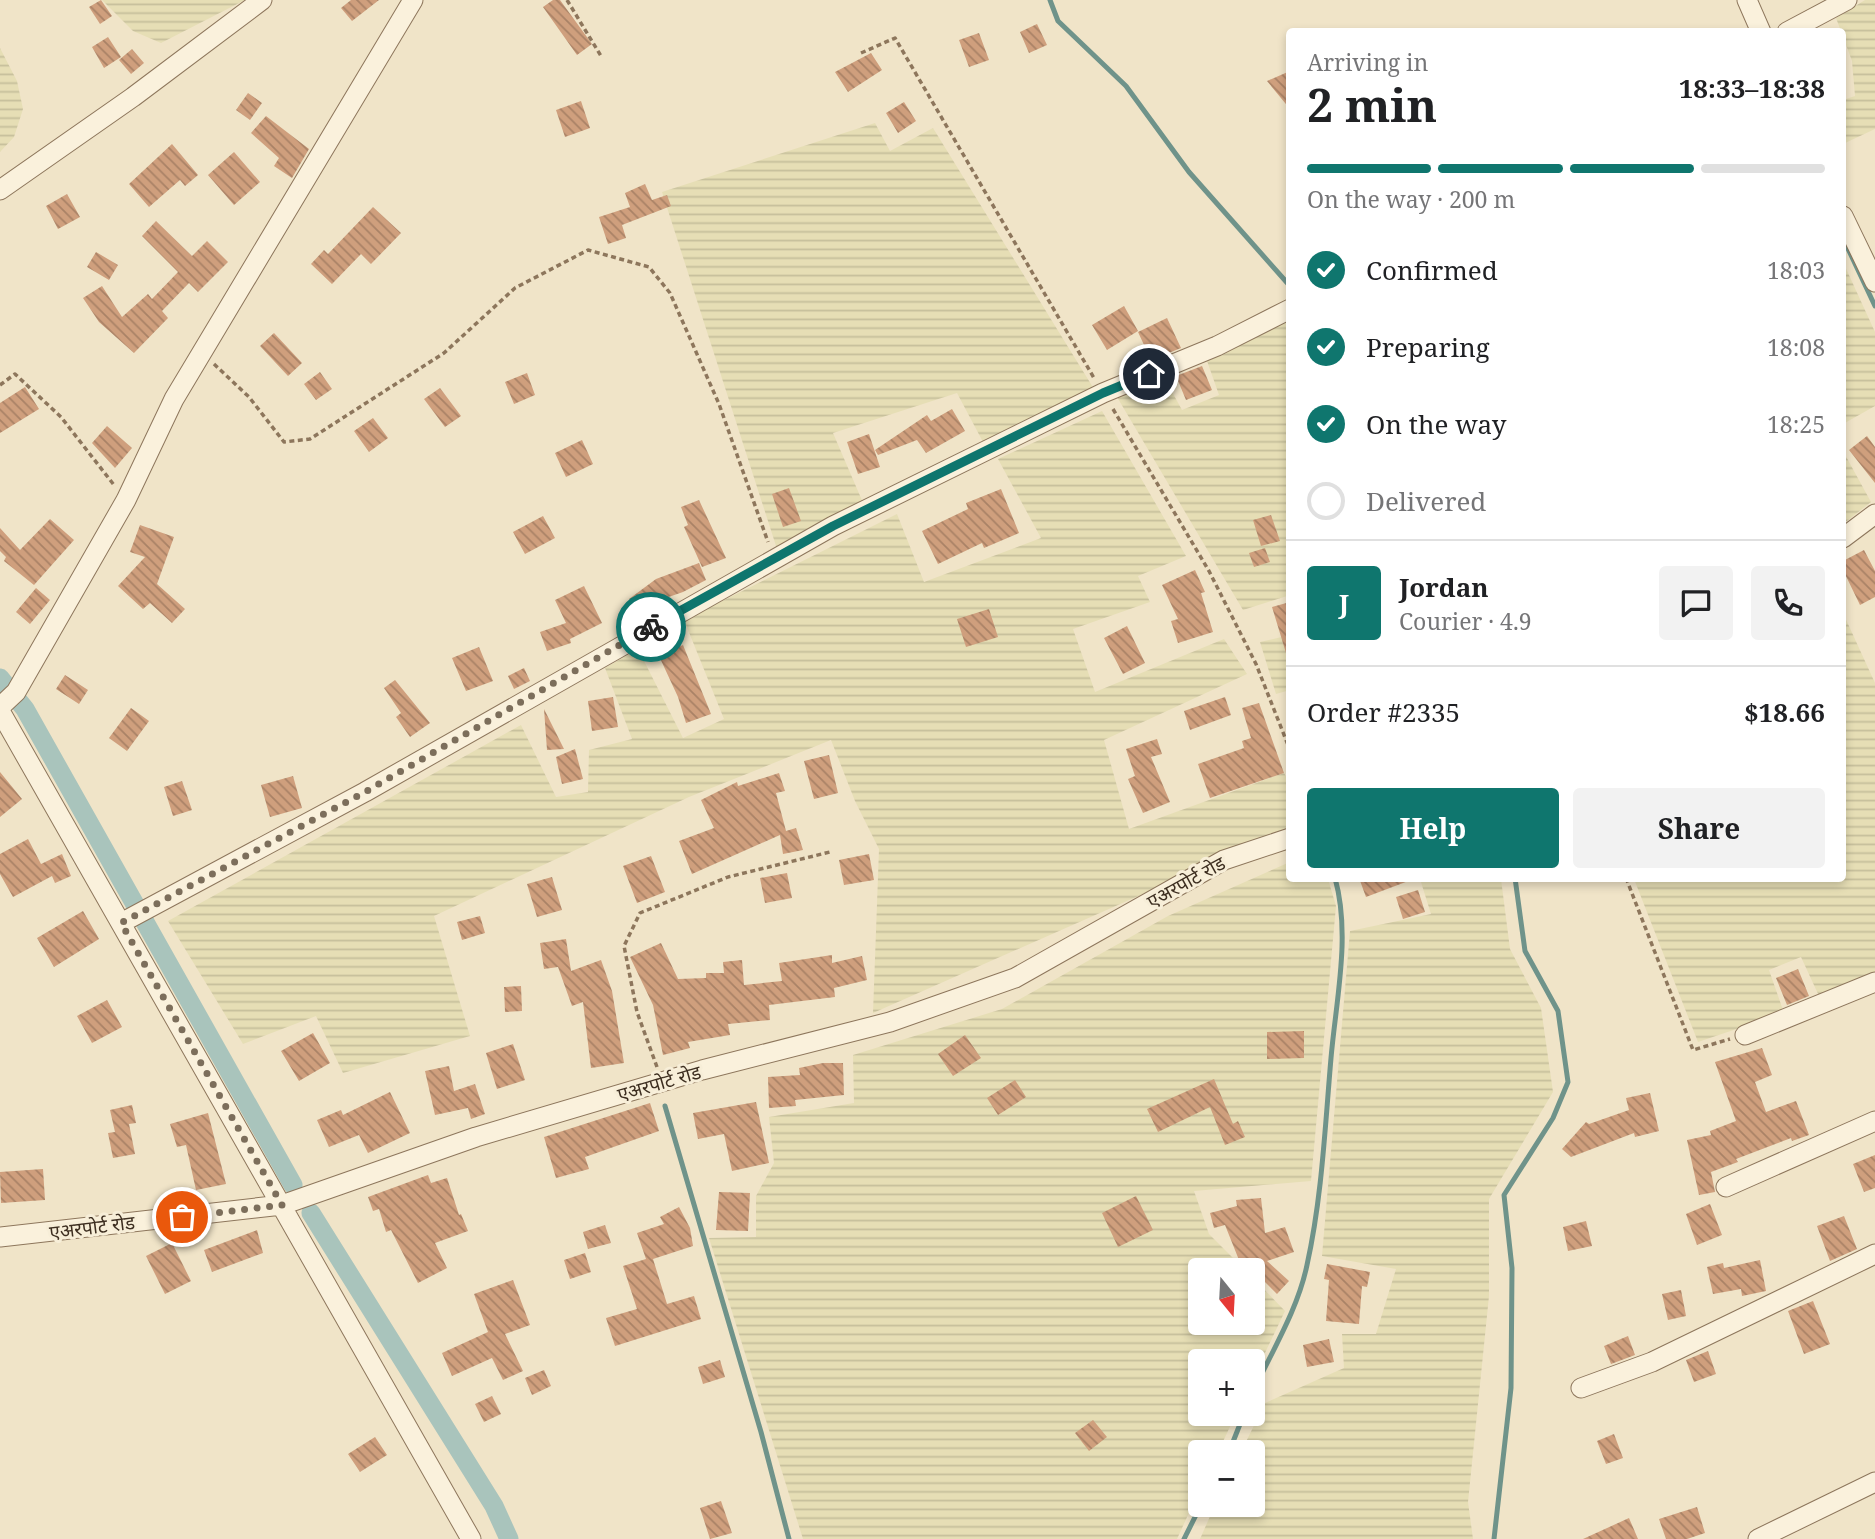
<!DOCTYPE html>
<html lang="en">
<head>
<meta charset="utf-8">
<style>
  body { margin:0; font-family:"Noto Serif","Noto Sans Devanagari",serif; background:#f2f2f2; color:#202124; height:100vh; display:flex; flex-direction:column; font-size:26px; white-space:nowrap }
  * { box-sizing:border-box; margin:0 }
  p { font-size:23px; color:#757577 }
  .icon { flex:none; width:38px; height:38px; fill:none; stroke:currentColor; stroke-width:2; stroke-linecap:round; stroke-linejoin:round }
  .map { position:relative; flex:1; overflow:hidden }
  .panel { position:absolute; left:1286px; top:28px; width:560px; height:854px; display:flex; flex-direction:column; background:#fff; border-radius:7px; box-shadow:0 4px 10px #0003 }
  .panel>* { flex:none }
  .needle { width:46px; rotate:162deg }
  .controls { position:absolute; left:1188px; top:1258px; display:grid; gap:14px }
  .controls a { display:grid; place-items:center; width:77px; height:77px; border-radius:7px; background:#fff; box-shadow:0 4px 10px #0003; font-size:35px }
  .pin { position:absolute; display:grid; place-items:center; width:60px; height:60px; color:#fff; margin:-30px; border:4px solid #fff; border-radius:50%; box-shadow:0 2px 7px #0007 }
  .courier { position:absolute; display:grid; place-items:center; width:70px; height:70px; margin:-35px; border:5px solid #0f766e; border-radius:50%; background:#fff; color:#222; box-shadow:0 2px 9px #0007 }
  .overview em { font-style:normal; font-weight:700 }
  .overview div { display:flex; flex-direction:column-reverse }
  .overview { display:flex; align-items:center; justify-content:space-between; height:119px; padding:0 21px }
  h1 { font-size:46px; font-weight:700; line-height:52px }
  .bar { display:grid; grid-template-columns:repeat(4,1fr); gap:10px 7px; align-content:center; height:84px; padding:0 21px }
  .bar i { height:9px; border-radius:5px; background:#e0e0e0 }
  .bar .active { background:#0f766e }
  .bar p { grid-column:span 4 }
  .line { display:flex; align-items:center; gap:18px; padding:0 21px; border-top:2px solid #e0e0e0 }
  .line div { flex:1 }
  .round { display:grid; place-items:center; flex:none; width:74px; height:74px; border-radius:7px; background:#f2f2f2 }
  ol { padding:0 21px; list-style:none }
  li { display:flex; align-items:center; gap:21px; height:77px }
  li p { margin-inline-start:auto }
  li .icon { padding:7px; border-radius:50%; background:#0f766e; color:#fff; stroke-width:4 }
  li:last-child { color:#757577 }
  li i { width:38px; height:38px; border:4px solid #e0e0e0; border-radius:50% }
  .button { display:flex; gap:14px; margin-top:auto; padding:14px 21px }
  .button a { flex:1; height:80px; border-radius:7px; background:#0f766e; color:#fff; font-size:28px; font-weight:700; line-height:80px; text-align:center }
  .button a+a { background:#f2f2f2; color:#202124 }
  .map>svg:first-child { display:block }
</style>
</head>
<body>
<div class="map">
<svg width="1875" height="1539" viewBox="0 0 1875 1539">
  <defs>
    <pattern id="farmland-rules" width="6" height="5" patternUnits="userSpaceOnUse" patternTransform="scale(1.75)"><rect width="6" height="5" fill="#e6deb5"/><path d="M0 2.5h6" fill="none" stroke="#c6bf9b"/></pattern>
    <pattern id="building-back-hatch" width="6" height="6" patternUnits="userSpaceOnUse" patternTransform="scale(1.75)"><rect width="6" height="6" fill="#cf9f7d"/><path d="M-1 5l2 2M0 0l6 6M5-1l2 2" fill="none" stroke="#a98266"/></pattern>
  </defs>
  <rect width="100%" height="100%" fill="#f0e4c8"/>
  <!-- farmland -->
  <path fill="url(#farmland-rules)" d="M102,0H245L161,43L133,31Z
    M1865,0H1875V129L1843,144V100L1855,96L1852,61L1836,18Z
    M0,48L17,81L23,109L14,137L0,152Z
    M875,123L890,151L933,128L1094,389L983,442L957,393L833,433L864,505L777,549L662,192Z
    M1843,262L1875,332V406L1843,424Z
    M1290,320V595L1243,610L1117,397L1165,379L1182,410L1219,395L1206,358Z
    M1102,411L1186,556L1138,576L1150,602L1073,629L1095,692L1224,639L1247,674L1104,740L1129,829L1284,773L1290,784V829L873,1013L879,849L855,801L831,740L689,797L434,916L470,1036L343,1073L316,1016L243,1044L168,921L521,725L556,797L588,792L589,750L632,739L605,668L638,649L683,738L724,719L684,620L897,514L924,582L1041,538L998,459Z
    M1843,451L1871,502L1843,524Z
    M1843,613L1875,683V978L1819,996L1801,957L1769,970L1784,1013L1698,1042L1634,879L1843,878Z
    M1290,635V690L1276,694L1260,642Z
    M1290,862V878L1328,879L1336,906L1311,1181L1194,1191L1209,1234L1245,1270H1200V1323H1253V1278L1285,1311L1253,1378V1362H1200V1414H1236L1218,1452H1200V1489L1177,1539H803L709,1238L756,1237V1196L774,1163L769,1117L854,1103L853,1055L1002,1009L1168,916Z
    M1420,879H1501L1510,949L1541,1008L1553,1092L1489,1199V1296L1468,1502L1473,1539H1200L1215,1505H1253V1452H1241L1265,1403L1344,1368L1342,1334H1376L1396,1269L1322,1256L1350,931L1431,914Z"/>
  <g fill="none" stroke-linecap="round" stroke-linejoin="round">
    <!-- stream -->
    <path stroke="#6f938a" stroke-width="5" d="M1050,0L1058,21L1126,86L1189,172L1290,286
      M1843,238L1875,306
      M665,1106L761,1432L789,1539
      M1253,1392C1272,1351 1298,1309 1307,1265C1322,1197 1325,1127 1331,1058C1336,1000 1351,935 1335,878
      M1229,1452L1244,1414
      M1184,1539L1201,1505
      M1494,1539L1511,1388L1512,1268L1504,1195L1553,1118L1568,1082L1558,1011L1525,951L1515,878"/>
    <!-- canal -->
    <path stroke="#a9c4bc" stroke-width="19" d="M0,678L25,709L293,1185
      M311,1213L494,1506L509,1539"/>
  </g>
  <!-- building -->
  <path fill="url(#building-back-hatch)" d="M101,0L112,16L100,24L89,7Z
    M351,0H379L352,21L341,8Z
    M553,0H560L592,44L577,55L543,7Z
    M1037,24L1047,45L1029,53L1020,32Z
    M979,33L989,60L969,67L959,40Z
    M108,37L121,57L104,68L92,47Z
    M132,49L144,63L131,74L119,60Z
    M871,53L882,70L848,92L835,72Z
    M1290,71V109L1267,81Z
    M248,93L262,103L250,120L236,110Z
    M581,101L590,128L565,137L556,110Z
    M904,102L916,121L898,133L886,113Z
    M266,116L309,149L292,178L274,166L279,158L251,133Z
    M172,144L198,175L185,186L180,180L149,207L129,184Z
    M234,152L260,182L234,205L208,175Z
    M645,184L652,200L667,195L671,206L622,225L626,238L608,244L599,217L630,207L625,193Z
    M67,194L80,217L58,229L46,206Z
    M373,207L401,233L371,264L361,254L332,284L311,264L324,250L328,254Z
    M156,221L192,256L207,241L228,262L198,292L189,283L162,311L168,318L134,353L99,322L83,298L102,286L122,317L148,294L152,299L178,272L142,236Z
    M96,252L118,265L109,280L87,267Z
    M1124,306L1138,331L1107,350L1092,325Z
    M1167,318L1181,348L1151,360L1138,332Z
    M274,333L302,363L288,376L260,346Z
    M1202,366L1212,390L1186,400L1176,376Z
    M320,372L332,389L316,400L304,384Z
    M527,373L535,395L514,404L505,382Z
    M25,387L39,409L0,433V403Z
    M440,388L461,416L445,427L424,399Z
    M952,409L965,431L926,453L917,440L878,455L875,450L927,415L931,421Z
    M373,418L388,438L369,452L354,431Z
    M107,426L132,448L115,468L92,443Z
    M869,434L880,467L858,474L847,442Z
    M1867,436L1875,447V483L1849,450Z
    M582,440L593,464L566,477L555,453Z
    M789,488L801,521L783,527L772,494Z
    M1001,489L1019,533L984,548L982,543L938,564L922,531L968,509L966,503Z
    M699,500L726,558L702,567L684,527L688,525L681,507Z
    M1271,515L1280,541L1261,546L1253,520Z
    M543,516L555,538L525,554L513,532Z
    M50,519L74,540L34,585L4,561L6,557L0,551V528L20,550Z
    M140,525L174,537L157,584L185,609L172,623L150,603L143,609L118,586L145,557L130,552Z
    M1265,548L1270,562L1254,567L1249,553Z
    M1864,550L1875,571V597L1860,605L1843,570V561Z
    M699,563L706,580L683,592L657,601L640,614L629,599L656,579Z
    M1195,570L1205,592L1201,593L1213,632L1178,643L1171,621L1178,619L1162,585Z
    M584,586L602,623L570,639L571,643L547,651L540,632L566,623L555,600Z
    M36,588L50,600L30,624L16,612Z
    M1290,602V653H1286L1272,607Z
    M989,609L998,637L966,647L957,619Z
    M1127,626L1145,663L1123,674L1104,638Z
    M683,645L711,714L686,723L678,697L659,656Z
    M479,647L493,681L466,691L452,658Z
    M524,668L530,681L514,689L508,676Z
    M65,675L88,690L79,704L56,689Z
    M395,680L430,723L410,737L396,717L401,713L384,688Z
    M613,697L618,727L592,731L588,701Z
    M1225,697L1231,715L1190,730L1184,711Z
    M1259,703L1284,773L1210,798L1198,764L1244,748L1242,741L1251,738L1242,708Z
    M131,708L149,721L127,751L109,738Z
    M544,709L564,749L547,750Z
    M1157,739L1162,754L1151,757L1170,802L1143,813L1128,779L1135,776L1126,749Z
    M575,749L583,779L562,784L556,757Z
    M829,755L838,793L814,799L804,761Z
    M0,772L22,799L0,817Z
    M779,773L785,791L776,793L786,831L796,828L803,850L783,854L780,835L692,874L679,841L714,828L701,800L737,782L738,786Z
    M293,776L302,808L270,817L261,785Z
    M182,781L192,810L173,816L164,787Z
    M28,839L41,864L62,854L71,876L55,883L52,876L13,897L0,874V854Z
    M869,854L874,880L844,885L839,860Z
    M651,856L665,892L637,903L623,866Z
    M787,873L792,898L765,903L760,878Z
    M552,877L562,910L537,917L527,884Z
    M1359,878H1411V880L1366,897Z
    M1418,890L1425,912L1403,919L1396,897Z
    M83,911L99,939L54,967L37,938Z
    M480,916L485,933L462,940L457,922Z
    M566,939L571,971L601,960L612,991L624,1063L591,1068L583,1002L572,1006L558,967L544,969L540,943Z
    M661,943L678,979L706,978V973H724L723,962L742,960L744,985L782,981L779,963L832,955V963L862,956L867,980L834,988L835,997L769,1005L770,1020L728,1024L730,1035L688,1042L690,1048L663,1055L653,1005L630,957Z
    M1798,969L1809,996L1787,1005L1776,978Z
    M521,986L522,1011L505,1012L504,987Z
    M107,1000L122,1027L92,1043L77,1016Z
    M1304,1031V1058L1267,1059V1032Z
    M313,1033L330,1063L299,1081L281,1051Z
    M965,1035L981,1058L953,1076L938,1054Z
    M513,1044L525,1080L497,1089L486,1053Z
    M1762,1048L1772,1075L1755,1082L1766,1112L1796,1101L1809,1135L1792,1141L1791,1138L1736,1159L1738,1162L1711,1172L1715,1192L1699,1195L1687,1140L1711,1135L1710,1131L1736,1121L1715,1062Z
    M823,1063H843L844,1095L795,1100L796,1106L769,1108L768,1077L800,1075L799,1068Z
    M449,1066L454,1091L475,1084L485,1114L471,1119L468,1108L435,1115L425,1071Z
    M1214,1079L1233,1124L1238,1121L1245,1137L1225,1145L1210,1107L1158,1132L1147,1109Z
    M1015,1080L1026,1097L998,1115L987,1098Z
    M390,1092L410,1133L368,1153L359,1135L329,1147L317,1120L341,1110L343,1115Z
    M1650,1093L1659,1131L1635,1137L1634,1133L1571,1157L1562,1149L1586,1122L1589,1124L1629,1110L1626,1098Z
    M756,1102L769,1163L732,1171L724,1134L698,1139L693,1113Z
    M650,1103L659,1131L585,1157L589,1169L556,1178L544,1137Z
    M132,1105L136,1123L129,1124L135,1154L113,1158L108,1133L115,1132L110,1110Z
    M208,1113L226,1184L196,1190L186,1145L177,1147L170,1124Z
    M1875,1155V1188L1864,1192L1853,1164Z
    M43,1169L45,1200L1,1203L0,1172Z
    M428,1175L431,1183L447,1178L459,1215L461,1214L468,1231L435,1243L447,1268L418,1283L391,1230L386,1232L379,1209L373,1211L368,1197Z
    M719,1192L750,1193L748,1231L716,1230Z
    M1136,1196L1153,1230L1118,1247L1102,1213Z
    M1261,1198L1265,1233L1285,1227L1294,1252L1267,1261L1289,1281L1277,1294L1253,1270L1241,1265L1225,1225L1214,1228L1210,1213L1237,1206L1236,1200Z
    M1710,1204L1722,1235L1697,1245L1686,1214Z
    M679,1207L690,1228L693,1246L653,1259L667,1304L694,1296L701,1319L615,1346L606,1318L637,1309L623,1266L646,1259L637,1233L664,1224L660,1217Z
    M1844,1216L1857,1249L1830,1261L1817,1226Z
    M1586,1221L1592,1246L1568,1251L1563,1227Z
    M605,1225L611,1243L588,1249L583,1232Z
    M257,1230L263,1253L212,1272L204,1250Z
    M172,1243L191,1281L165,1294L146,1256Z
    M585,1253L591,1272L570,1279L564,1260Z
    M1760,1260L1766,1291L1742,1296L1741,1289L1713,1294L1707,1267L1723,1263L1724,1268Z
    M1327,1264L1370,1272L1367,1287L1362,1286L1359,1324L1326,1321L1329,1280L1324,1279Z
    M513,1280L530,1325L505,1334L523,1371L503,1380L492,1358L452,1376L442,1353L488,1332L474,1294Z
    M1681,1290L1686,1316L1668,1320L1662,1294Z
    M1813,1301L1830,1344L1804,1354L1788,1311Z
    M1628,1336L1635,1355L1611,1364L1604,1346Z
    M1329,1339L1334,1362L1307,1367L1303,1345Z
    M1708,1351L1716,1374L1694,1382L1686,1360Z
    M720,1360L725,1377L703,1384L698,1367Z
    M544,1370L551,1386L532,1395L525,1378Z
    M492,1396L501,1414L484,1422L475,1404Z
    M1093,1420L1107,1437L1089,1451L1075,1433Z
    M1614,1434L1623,1458L1606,1464L1597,1441Z
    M375,1437L387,1455L360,1472L348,1454Z
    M721,1501L732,1533L710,1539L700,1508Z
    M1697,1507L1705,1533L1687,1539H1666L1659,1519Z
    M1629,1518L1638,1539H1583Z"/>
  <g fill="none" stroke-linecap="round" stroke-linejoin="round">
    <defs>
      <path id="street" d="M1747,0L1761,32
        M1787,32L1847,0
        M0,190L133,97L262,0
        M1843,216L1875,282
        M1843,538L1875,514
        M0,707L16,692L126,500L174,399L413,0
        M0,711L471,1539
        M121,923L365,792L833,526L1103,393L1217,346L1290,309
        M1745,1035L1875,982
        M1726,1187L1875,1121
        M0,1237L282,1205L476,1137L702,1070L890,1022L1015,978L1224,860L1290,838
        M1581,1388L1652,1362L1875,1254
        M1758,1539L1875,1482"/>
    </defs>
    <!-- street casing -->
    <use href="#street" stroke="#8d765c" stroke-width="21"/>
    <!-- path -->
    <path stroke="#8d765c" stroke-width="3.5" stroke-dasharray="5 3.5" stroke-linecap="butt" d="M567,0L601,56
      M861,53L895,38L1094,378
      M214,364L249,397L284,442L310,439L444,353L515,288L588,250L649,267L670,293L719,404L768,542
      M0,385L15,374L61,417L114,485
      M1113,409L1209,571L1256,664L1290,750
      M1626,878L1693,1050L1730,1039
      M657,1067L637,1012L624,946L640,913L728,877L830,852"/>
    <!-- street -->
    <use href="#street" stroke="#faf1dc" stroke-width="19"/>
  </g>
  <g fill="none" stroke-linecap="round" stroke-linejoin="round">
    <!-- done -->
    <path stroke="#7c6e5b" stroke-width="7" stroke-dasharray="0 12.6" d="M182,1217L282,1205L121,923L365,792L651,627"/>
    <!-- route -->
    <path stroke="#0f766e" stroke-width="9" d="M651,627L833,526L1103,393L1149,374"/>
  </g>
  <g text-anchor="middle" stroke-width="6" stroke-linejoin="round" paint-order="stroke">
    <!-- street labels -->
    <g font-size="19" fill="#3d2e20" stroke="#f7eed8">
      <text transform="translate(1186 882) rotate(-29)" y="7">एअरपोर्ट रोड</text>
      <text transform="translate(659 1083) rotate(-16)" y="7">एअरपोर्ट रोड</text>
      <text transform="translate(92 1227) rotate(-7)" y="7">एअरपोर्ट रोड</text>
    </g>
  </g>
</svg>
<div class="controls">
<a><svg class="needle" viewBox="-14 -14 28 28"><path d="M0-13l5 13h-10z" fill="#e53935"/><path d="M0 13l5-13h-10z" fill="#757577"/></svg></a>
<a>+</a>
<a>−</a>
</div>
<div class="pin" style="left:182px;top:1217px;background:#ea580c"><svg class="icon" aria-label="bag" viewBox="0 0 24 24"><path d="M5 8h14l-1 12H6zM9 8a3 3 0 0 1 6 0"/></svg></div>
<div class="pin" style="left:1149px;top:374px;background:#1f2937"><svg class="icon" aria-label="home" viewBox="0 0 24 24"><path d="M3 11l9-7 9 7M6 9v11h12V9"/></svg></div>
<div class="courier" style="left:651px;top:627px"><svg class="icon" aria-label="bike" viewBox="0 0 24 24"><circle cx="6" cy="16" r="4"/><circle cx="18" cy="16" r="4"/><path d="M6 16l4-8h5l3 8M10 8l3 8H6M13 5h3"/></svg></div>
<section class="panel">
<div class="overview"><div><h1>2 min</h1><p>Arriving in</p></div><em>18:33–18:38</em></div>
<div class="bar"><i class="active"></i><i class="active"></i><i class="active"></i><i></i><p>On the way · 200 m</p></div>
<ol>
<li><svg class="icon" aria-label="check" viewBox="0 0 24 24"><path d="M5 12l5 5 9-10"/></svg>Confirmed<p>18:03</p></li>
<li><svg class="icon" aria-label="check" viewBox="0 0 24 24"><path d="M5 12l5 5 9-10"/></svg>Preparing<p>18:08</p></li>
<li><svg class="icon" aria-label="check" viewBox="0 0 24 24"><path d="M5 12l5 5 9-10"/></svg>On the way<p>18:25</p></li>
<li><i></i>Delivered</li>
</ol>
<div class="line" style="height:126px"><b class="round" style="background:#0f766e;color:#fff">J</b><div><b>Jordan</b><p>Courier · 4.9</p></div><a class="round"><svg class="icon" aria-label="chat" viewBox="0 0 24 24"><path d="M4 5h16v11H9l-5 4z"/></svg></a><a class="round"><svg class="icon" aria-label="phone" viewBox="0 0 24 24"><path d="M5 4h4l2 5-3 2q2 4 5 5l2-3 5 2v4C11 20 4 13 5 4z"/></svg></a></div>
<div class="line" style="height:91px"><div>Order #2335</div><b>$18.66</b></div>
<div class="button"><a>Help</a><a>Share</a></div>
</section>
</div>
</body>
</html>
